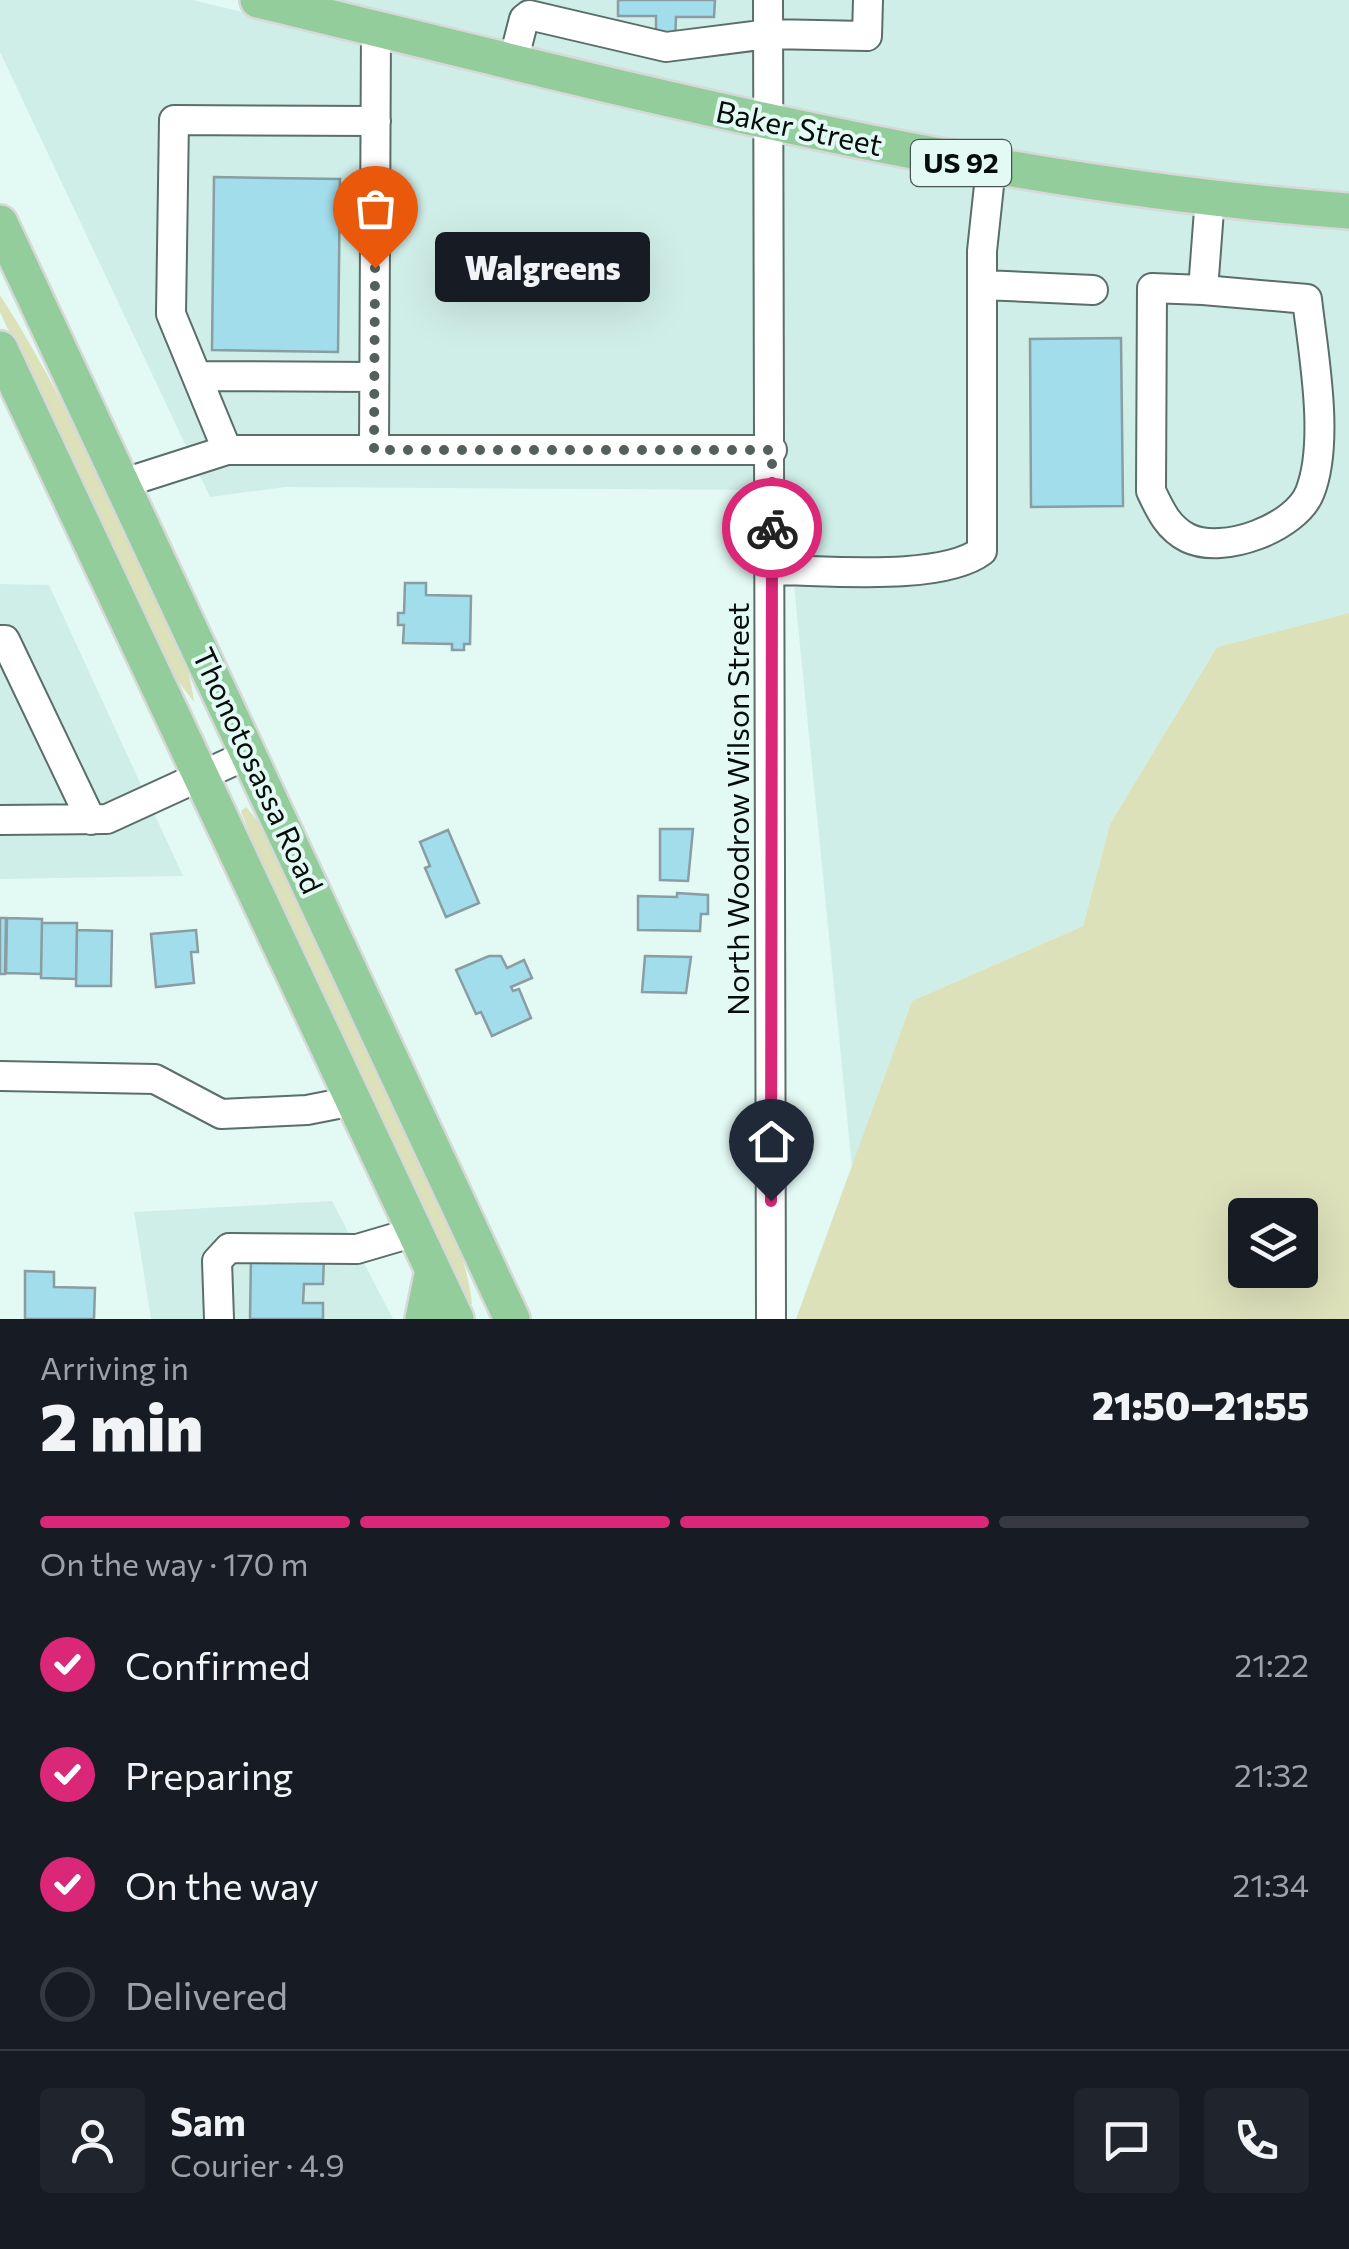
<!DOCTYPE html>
<html lang="en">
<head>
<meta charset="utf-8">
<style>
  body { margin:0; font-family:Commissioner,sans-serif; background:#20242c; color:#f1f3f6; height:100vh; display:flex; flex-direction:column; font-size:38px; white-space:nowrap }
  * { box-sizing:border-box; margin:0 }
  p { font-size:32px; color:#9ea1a6 }
  .icon { flex:none; width:55px; height:55px; fill:none; stroke:currentColor; stroke-width:2; stroke-linecap:round; stroke-linejoin:round }
  .map { position:relative; height:1319px; overflow:hidden }
  .drawer { display:flex; flex-direction:column; background:#171b24; flex:1 }
  .drawer>* { flex:none }
  .controls { position:absolute; left:1228px; top:1198px; display:grid; gap:20px }
  .controls a { display:grid; place-items:center; width:90px; height:90px; border-radius:10px; background:#171b24; box-shadow:0 10px 40px #0002; font-size:50px }
  .pin { position:absolute; display:grid; place-items:center; width:85px; height:85px; color:#fff; margin:-102px -42px; border-radius:50% 50% 50% 0; rotate:-45deg; box-shadow:0 0 10px #0007 }
  .pin .icon { rotate:45deg }
  .courier { position:absolute; display:grid; place-items:center; width:100px; height:100px; margin:-50px; border:8px solid #db2777; border-radius:50%; background:#fff; color:#222; box-shadow:0 2px 12px #0007 }
  .bubble { position:absolute; height:70px; border-radius:10px; background:#171b24; box-shadow:0 10px 40px #0002; font-size:32px; font-weight:800; line-height:70px; text-align:center }
  .headline em { font-style:normal; font-weight:800 }
  .headline div { display:flex; flex-direction:column-reverse }
  .headline { display:flex; align-items:center; justify-content:space-between; height:170px; padding:0 40px }
  h1 { font-size:65px; font-weight:800; line-height:75px }
  .bar { display:grid; grid-template-columns:repeat(4,1fr); gap:15px 10px; align-content:center; height:120px; padding:0 40px }
  .bar i { height:12px; border-radius:8px; background:#363941 }
  .bar .current { background:#db2777 }
  .bar p { grid-column:span 4 }
  .line { display:flex; align-items:center; gap:25px; padding:0 40px; border-top:2px solid #363941 }
  .line div { flex:1 }
  .round { display:grid; place-items:center; flex:none; width:105px; height:105px; border-radius:10px; background:#20242c }
  ol { padding:0 40px; list-style:none }
  li { display:flex; align-items:center; gap:30px; height:110px }
  li p { margin-inline-start:auto }
  li .icon { padding:10px; border-radius:50%; background:#db2777; color:#fff; stroke-width:4 }
  li:last-child { color:#9ea1a6 }
  li i { width:55px; height:55px; border:5px solid #363941; border-radius:50% }
  .map>svg:first-child { display:block }
</style>
</head>
<body>
<div class="map">
<svg width="1349" height="1319" viewBox="0 0 1349 1319">
  <rect width="100%" height="100%" fill="#e3f9f4"/>
  <!-- built -->
  <path fill="#d0eee8" d="M0,0H193L755,137L759,490L285,487L210,497L0,52Z
    M324,0H755V106Z
    M769,0H1349V211L768,125Z
    M782,143L947,176L1155,207L1349,226V613L1217,647L1110,824L1083,926L912,1001L852,1167L786,505Z
    M0,584L49,585L183,876L0,879Z
    M332,1201L393,1319H151L134,1212Z"/>
  <!-- green -->
  <path fill="#dce1ba" fill-rule="evenodd" d="M0,295C53,377 93,464 135,553C158,600 188,649 194,702L160,658L0,312Z
    M1349,613V1319H796L912,1001L1083,926L1110,824L1217,647ZM1245,1215H1300V1270H1245Z
    M246,807C291,857 334,976 363,1041C398,1117 463,1221 472,1304H468L271,890L241,811Z"/>
  <!-- building -->
  <path fill="#a2ddeb" stroke="#899da2" stroke-width="2.5" d="M618,0H715L714,17H676L675,43H656V16H618Z
    M214,177L340,179L338,352L212,350Z
    M1121,338L1123,506L1031,507L1030,339Z
    M405,583H426V595L471,596L470,644H464V650H452V644L403,643L404,625H398V613H404Z
    M660,829H693L688,881L660,880Z
    M448,830L479,903L446,917L425,868L430,866L420,842Z
    M677,893L708,895V914H701L700,931L638,930V896L677,897Z
    M0,918H6L5,974H0Z
    M7,918L42,919L41,974L6,973Z
    M42,923H77L76,979L41,978Z
    M77,930L112,931L111,986H76Z
    M196,930L198,952H191L194,983L156,987L151,934Z
    M489,956H501L507,968L524,960L532,978L511,987L513,991L519,989L531,1018L492,1036L481,1012L476,1014L456,970Z
    M645,956L691,957L686,993L642,992Z
    M251,1256L324,1258L323,1284H304L303,1303H323V1319H250Z
    M25,1271L54,1272V1287L95,1288L94,1319H25Z"/>
  <g fill="none" stroke-linecap="round" stroke-linejoin="round">
    <defs>
      <path id="minor" d="M768,0L771,1319
        M513,62L524,19L529,15L666,47L768,34L867,36L868,0
        M983,285L1093,290
        M1203,290L1307,299C1313,352 1330,441 1310,492C1296,528 1223,555 1188,538C1168,528 1160,510 1151,491L1152,288L1203,290L1210,197
        M197,376L374,377
        M227,450L171,314L174,120L376,121
        M374,450L376,28
        M124,483L227,450H772
        M772,570C825,570 941,582 982,551V251L991,167
        M0,640H5L91,820
        M0,820L107,819L249,754
        M0,1076L155,1079L221,1114L307,1110L353,1101
        M219,1319L217,1261L229,1248L357,1249L415,1232"/>
      <path id="major" d="M258,0C619,87 977,184 1349,211
        M0,223L512,1319
        M0,349L456,1319
        M423,1319L433,1270"/>
    </defs>
    <!-- minor casing -->
    <use href="#minor" stroke="#5b6e69" stroke-width="32"/>
    <!-- major casing -->
    <use href="#major" stroke="#d7d8d8" stroke-width="40"/>
    <!-- minor -->
    <use href="#minor" stroke="#fff" stroke-width="28"/>
    <!-- major -->
    <use href="#major" stroke="#92cd9b" stroke-width="35"/>
  </g>
  <g fill="none" stroke-linecap="round" stroke-linejoin="round">
    <!-- done -->
    <path stroke="#53605d" stroke-width="10" stroke-dasharray="0 18" d="M375,268L374,450H772V528"/>
    <!-- route -->
    <path stroke="#db2777" stroke-width="12" d="M771,1201L772,528"/>
  </g>
  <g text-anchor="middle" stroke-width="8" stroke-linejoin="round" paint-order="stroke">
    <!-- shield labels -->
    <rect fill="#e3f9f4" stroke="#485451" stroke-width="2.5" x="911" y="140" width="100" height="46" rx="8"/>
    <g font-size="28" font-weight="bold" fill="#060d0b">
      <text x="961" y="173">US 92</text>
    </g>
    <!-- street labels -->
    <g font-size="30" fill="#060d0b" stroke="#e3f9f4">
      <text transform="translate(799 129) rotate(12)" y="10">Baker Street</text>
      <text transform="translate(257 771) rotate(65)" y="10">Thonotosassa Road</text>
      <text transform="translate(739 809) rotate(-90)" y="10">North Woodrow Wilson Street</text>
    </g>
  </g>
</svg>
<div class="controls">
<a><svg class="icon" aria-label="layers" viewBox="0 0 24 24"><path d="M12 4l9 5-9 5-9-5zM3 14l9 5 9-5"/></svg></a>
</div>
<div class="pin" style="left:375px;top:268px;background:#ea580c"><svg class="icon" aria-label="bag" viewBox="0 0 24 24"><path d="M5 8h14l-1 12H6zM9 8a3 3 0 0 1 6 0"/></svg></div>
<div class="pin" style="left:771px;top:1201px;background:#1f2937"><svg class="icon" aria-label="home" viewBox="0 0 24 24"><path d="M3 11l9-7 9 7M6 9v11h12V9"/></svg></div>
<div class="courier" style="left:772px;top:528px"><svg class="icon" aria-label="bike" viewBox="0 0 24 24"><circle cx="6" cy="16" r="4"/><circle cx="18" cy="16" r="4"/><path d="M6 16l4-8h5l3 8M10 8l3 8H6M13 5h3"/></svg></div>
<div class="bubble" style="left:435px;top:232px;width:215px">Walgreens</div>
</div>
<section class="drawer">
<div class="headline"><div><h1>2 min</h1><p>Arriving in</p></div><em>21:50–21:55</em></div>
<div class="bar"><i class="current"></i><i class="current"></i><i class="current"></i><i></i><p>On the way · 170 m</p></div>
<ol>
<li><svg class="icon" aria-label="check" viewBox="0 0 24 24"><path d="M5 12l5 5 9-10"/></svg>Confirmed<p>21:22</p></li>
<li><svg class="icon" aria-label="check" viewBox="0 0 24 24"><path d="M5 12l5 5 9-10"/></svg>Preparing<p>21:32</p></li>
<li><svg class="icon" aria-label="check" viewBox="0 0 24 24"><path d="M5 12l5 5 9-10"/></svg>On the way<p>21:34</p></li>
<li><i></i>Delivered</li>
</ol>
<div class="line" style="height:180px"><a class="round"><svg class="icon" aria-label="person" viewBox="0 0 24 24"><circle cx="12" cy="8" r="4"/><path d="M4 21q1-7 8-7t8 7"/></svg></a><div><b>Sam</b><p>Courier · 4.9</p></div><a class="round"><svg class="icon" aria-label="chat" viewBox="0 0 24 24"><path d="M4 5h16v11H9l-5 4z"/></svg></a><a class="round"><svg class="icon" aria-label="phone" viewBox="0 0 24 24"><path d="M5 4h4l2 5-3 2q2 4 5 5l2-3 5 2v4C11 20 4 13 5 4z"/></svg></a></div>
</section>
</body>
</html>
